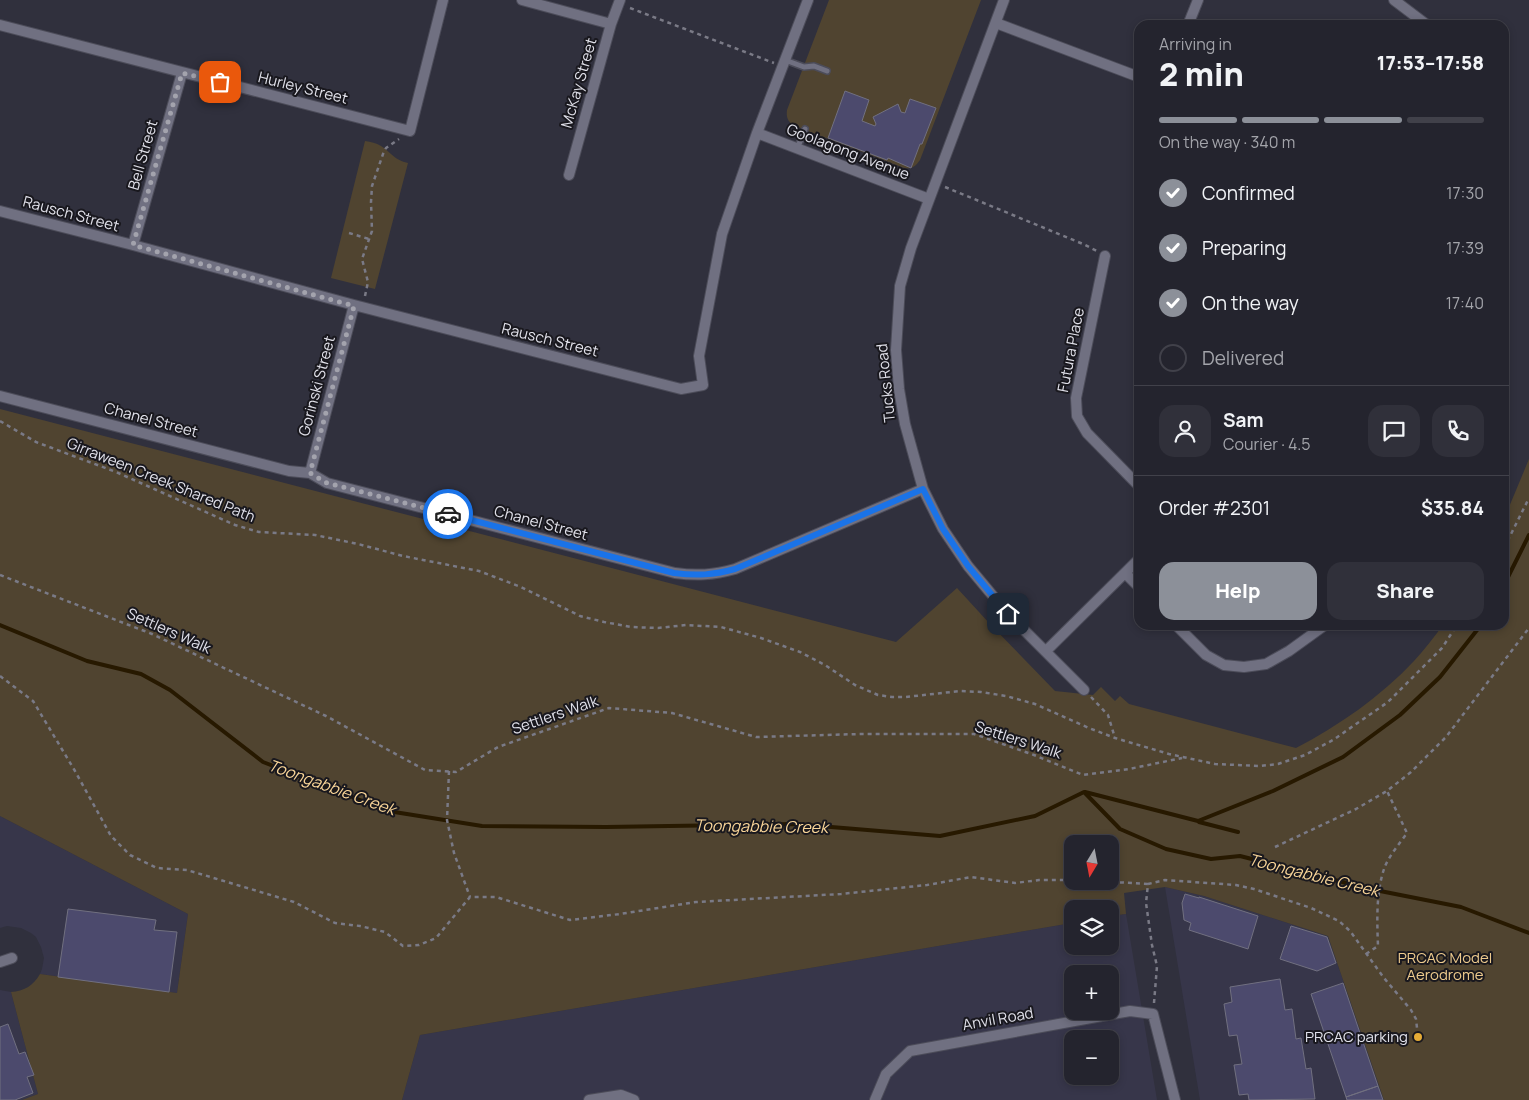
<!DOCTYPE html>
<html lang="en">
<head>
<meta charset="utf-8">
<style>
  body { margin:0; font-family:Manrope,sans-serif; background:#30303a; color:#f1f3f6; height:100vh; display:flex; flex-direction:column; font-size:19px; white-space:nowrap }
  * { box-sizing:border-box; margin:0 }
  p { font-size:16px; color:#a3a4aa }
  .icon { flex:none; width:28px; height:28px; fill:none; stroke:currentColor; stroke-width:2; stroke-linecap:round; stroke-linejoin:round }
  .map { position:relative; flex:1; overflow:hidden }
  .panel { position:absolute; left:1134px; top:20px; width:375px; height:610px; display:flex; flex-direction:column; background:#24242e; border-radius:15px; box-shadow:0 2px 8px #0003,0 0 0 1px #41414a }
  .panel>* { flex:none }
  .needle { width:32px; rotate:190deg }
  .fabs { position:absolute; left:1064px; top:835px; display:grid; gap:10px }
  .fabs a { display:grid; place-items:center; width:55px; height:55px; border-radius:10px; background:#24242e; box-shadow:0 2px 8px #0003,0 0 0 1px #41414a; font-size:25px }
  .pin { position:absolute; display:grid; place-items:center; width:42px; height:42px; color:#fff; margin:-21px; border-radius:10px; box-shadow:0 2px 8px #0006 }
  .courier { position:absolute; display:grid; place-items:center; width:50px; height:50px; margin:-25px; border:4px solid #1a73e8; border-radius:50%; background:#fff; color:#222; box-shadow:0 1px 6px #0007 }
  .summary em { font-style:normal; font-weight:800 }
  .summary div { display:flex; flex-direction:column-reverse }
  .summary { display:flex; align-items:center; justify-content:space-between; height:85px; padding:0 25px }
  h1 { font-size:32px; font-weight:800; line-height:38px }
  .bar { display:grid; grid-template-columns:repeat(4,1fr); gap:8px 5px; align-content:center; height:60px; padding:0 25px }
  .bar i { height:6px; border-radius:4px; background:#41414a }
  .bar .active { background:#8c9099 }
  .bar p { grid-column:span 4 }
  .line { display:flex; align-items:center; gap:12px; padding:0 25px; border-top:1px solid #41414a }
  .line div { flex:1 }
  .round { display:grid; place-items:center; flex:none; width:52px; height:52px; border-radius:15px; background:#30303a }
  ol { padding:0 25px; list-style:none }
  li { display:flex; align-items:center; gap:15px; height:55px }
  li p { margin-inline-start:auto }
  li .icon { padding:5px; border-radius:50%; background:#8c9099; color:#fff; stroke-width:4 }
  li:last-child { color:#a3a4aa }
  li i { width:28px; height:28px; border:2px solid #41414a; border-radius:50% }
  .cta { display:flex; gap:10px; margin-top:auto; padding:10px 25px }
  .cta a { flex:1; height:58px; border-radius:15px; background:#8c9099; color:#fff; font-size:20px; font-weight:800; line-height:58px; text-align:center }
  .cta a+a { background:#30303a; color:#f1f3f6 }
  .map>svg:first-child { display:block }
</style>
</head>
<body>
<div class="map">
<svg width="1529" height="1100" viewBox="0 0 1529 1100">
  <rect width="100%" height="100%" fill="#30303d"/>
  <!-- built -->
  <path fill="#37364a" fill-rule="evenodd" d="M0,816L188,914L177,993L40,974L42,969L44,958L41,947L36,937L31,933L21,928L7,926L0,928Z
    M1165,887L1204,896L1328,936L1384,1100H1200Z
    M1126,914L1157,1100H402L420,1035L1072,923V946H1110V916ZM1072,974H1110V1011H1072ZM1072,1039H1110V1076H1072Z
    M0,990L11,992L38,1094L22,1100H0Z"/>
  <!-- green -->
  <path fill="#504430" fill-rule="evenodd" d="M829,0H981L920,160C915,167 912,169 904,168L795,126C788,122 786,118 787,110Z
    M365,141C371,142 376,143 381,146C392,153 394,160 408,163L375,289L331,278Z
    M0,409L896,642L957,588L990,624L1055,691L1093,695L1101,687L1115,701L1120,696L1129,704L1296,748C1340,725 1380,697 1414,661C1424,650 1434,637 1443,625H1504V519L1529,459V1100H1384L1328,936L1204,896L1165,887L1124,893L1126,914L1110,916V909H1072V923L420,1035L402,1100H22L38,1094L11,992C24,991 33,986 40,974L177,993L188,914L0,816ZM1072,844H1110V881H1072Z"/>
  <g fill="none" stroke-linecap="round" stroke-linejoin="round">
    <!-- stream -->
    <path stroke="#271900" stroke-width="4" d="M1504,585L1529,535
      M0,625L87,661L141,674L170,690L263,762L388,811L482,826L606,827L795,824L940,836L1035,816L1084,792L1120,829L1166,849L1211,859L1240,856L1370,889L1461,907L1529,933
      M1085,792L1198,821L1273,791L1343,757L1400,715L1440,677L1481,625
      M1199,822L1238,832"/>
  </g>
  <!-- building -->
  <path fill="#4c4a6d" stroke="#717080" d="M845,91L869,100L862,121L875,126L876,124L873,117L898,104L901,112L905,113L910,99L936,108L922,144H920L911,168L888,158L887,160L828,138Z
    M1185,894L1199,898V897L1258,916L1248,949L1189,930L1191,923L1184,920L1182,903Z
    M68,909L156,920L154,930L177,932L169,992L58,977Z
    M1291,926L1327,937L1336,963L1317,971L1280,959Z
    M1280,979L1285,1010L1292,1009L1296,1039L1301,1038L1306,1069L1311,1068L1315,1099L1249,1100L1248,1094L1239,1095L1234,1065L1242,1064L1237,1035L1229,1036L1224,1004L1232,1002L1230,987Z
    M1343,983L1378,1086L1346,1097L1311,994Z
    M8,1024L19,1054L25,1052L34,1075L27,1077L33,1093L15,1100H0V1027Z
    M1378,1086L1383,1100H1347L1346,1097Z"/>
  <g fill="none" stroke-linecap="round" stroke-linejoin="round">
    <defs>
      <path id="lane" d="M785,60L804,67L814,66L827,71
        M797,149L805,129"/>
      <path id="street" d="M522,0L611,24
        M1004,0L911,248L900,286L896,350L899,389L905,424L923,489L943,529L968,566L1008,614L1084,690
        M1394,0L1427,25
        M996,23L1139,77
        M0,25L410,131L443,0
        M1188,25L1198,0
        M757,133L929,199
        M569,175L611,24L620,0
        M0,211L133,245L354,305L681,389L703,385L699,356L722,234L757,133L808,0
        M133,245L182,73
        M1105,256L1076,398L1077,416L1087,433L1139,486
        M0,396L289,471L310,473L327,483L675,573C697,576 713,575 735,569L923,489
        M310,473L354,305
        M1125,573L1139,587
        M1176,625L1206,655L1224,665L1244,667L1266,664L1289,651L1325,625
        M1046,651L1139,559
        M0,962L12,958
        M589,1100L621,1095L634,1100
        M875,1100L886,1074L910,1051L1130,1011L1153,1014L1175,1100"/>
    </defs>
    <!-- lane casing -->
    <use href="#lane" stroke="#4c4c59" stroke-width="8"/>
    <!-- street casing -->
    <use href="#street" stroke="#4c4c59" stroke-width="12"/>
    <!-- path -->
    <path stroke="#7a7a86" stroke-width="2.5" stroke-dasharray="4 4" stroke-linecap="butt" d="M630,8L774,63
      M945,187L1083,244L1097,251
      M349,233L369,239
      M365,296L368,282L362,259L372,231L371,202L372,186L383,154L386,148L399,139
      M0,421L36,442L116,472L235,525L259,532L315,535L358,544L403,556L479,571L521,587L580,616L604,622L631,627L658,628L686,625L721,627L761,638L800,652L825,665L855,685L878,695L892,697H906L960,691L981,692L1006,696L1035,704L1089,728L1115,738L1169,754L1215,764L1260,766L1278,764L1305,755L1333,740L1388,702L1442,648L1457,625
      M1504,548L1529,498
      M0,575L152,634L326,716L425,770L456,772L498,747L609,708L672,713L756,737L860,734H974L1034,755L1083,775L1129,769L1182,758
      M0,676L33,701L75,771L111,836L130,855L157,868L187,870L294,902L335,923L360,926L385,932L403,946L419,945L436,938L470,897H496L570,920L620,914L696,902L841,894L927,885L971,877L1015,883L1039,880H1072
      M1091,697L1108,715L1115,738
      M449,771L447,820L454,853L470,897
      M1275,847L1356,809L1387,791L1411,772L1446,737L1529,628
      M1096,881L1148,884
      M1366,954L1378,946C1377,921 1376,893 1384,869C1388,857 1400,843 1407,833L1387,791
      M1154,1003L1157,966L1152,945L1146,903L1148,884L1165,880L1236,885L1254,889L1311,908L1339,921L1350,931L1384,978L1411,1010L1416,1019L1418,1037"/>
    <!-- lane -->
    <use href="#lane" stroke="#707081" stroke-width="5"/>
    <!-- street -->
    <use href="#street" stroke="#707081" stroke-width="10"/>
  </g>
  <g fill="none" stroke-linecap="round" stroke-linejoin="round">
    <!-- done -->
    <path stroke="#a3a3ad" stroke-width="5" stroke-dasharray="0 9" d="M220,82L182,73L133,245L354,306L310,473L327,483L448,514"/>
    <!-- route -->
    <path stroke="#1a73e8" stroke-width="6" d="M448,514L674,573C697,576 713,575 735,569L923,489L943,529L968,566L1008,614"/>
  </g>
  <!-- markers -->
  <circle fill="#e6ac36" stroke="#19181e" stroke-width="2" cx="1418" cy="1037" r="5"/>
  <g text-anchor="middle" stroke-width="4" stroke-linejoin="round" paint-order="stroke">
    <!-- street labels -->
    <g font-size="15" fill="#e1e1ea" stroke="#19181e">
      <text transform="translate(579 83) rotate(-74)" y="5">McKay Street</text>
      <text transform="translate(303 88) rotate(14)" y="5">Hurley Street</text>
      <text transform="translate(848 152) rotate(21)" y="5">Goolagong Avenue</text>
      <text transform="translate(143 155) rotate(-74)" y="5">Bell Street</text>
      <text transform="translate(71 214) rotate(15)" y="5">Rausch Street</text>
      <text transform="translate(550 340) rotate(14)" y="5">Rausch Street</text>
      <text transform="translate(1071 350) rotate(-79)" y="5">Futura Place</text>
      <text transform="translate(886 383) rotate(-96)" y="5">Tucks Road</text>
      <text transform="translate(317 386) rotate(-75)" y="5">Gorinski Street</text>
      <text transform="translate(151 420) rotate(15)" y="5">Chanel Street</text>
      <text transform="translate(161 480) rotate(22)" y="5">Girraween Creek Shared Path</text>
      <text transform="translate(541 523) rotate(15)" y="5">Chanel Street</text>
      <text transform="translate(169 631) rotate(24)" y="5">Settlers Walk</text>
      <text transform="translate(555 715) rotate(-19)" y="5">Settlers Walk</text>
      <text transform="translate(1018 740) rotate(18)" y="5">Settlers Walk</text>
      <text transform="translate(998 1019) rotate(-10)" y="5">Anvil Road</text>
    </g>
    <!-- park labels -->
    <g font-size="15" fill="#edca8d" stroke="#19181e">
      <text x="1445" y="963">PRCAC Model<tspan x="1445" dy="17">Aerodrome</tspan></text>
    </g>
    <!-- poi labels -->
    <g font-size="15" fill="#e1e1ea" stroke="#19181e" text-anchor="end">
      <text x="1408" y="1042">PRCAC parking</text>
    </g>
    <!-- water labels -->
    <g font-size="16" font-style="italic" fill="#f9d598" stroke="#19181e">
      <text transform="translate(332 787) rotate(20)" y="6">Toongabbie Creek</text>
      <text transform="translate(761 826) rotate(1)" y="6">Toongabbie Creek</text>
      <text transform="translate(1314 875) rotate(14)" y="6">Toongabbie Creek</text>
    </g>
  </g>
</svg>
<div class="fabs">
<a><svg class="needle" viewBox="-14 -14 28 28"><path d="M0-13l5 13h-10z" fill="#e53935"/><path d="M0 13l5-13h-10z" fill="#a3a4aa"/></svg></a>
<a><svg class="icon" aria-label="layers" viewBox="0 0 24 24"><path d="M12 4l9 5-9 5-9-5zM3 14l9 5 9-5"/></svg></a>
<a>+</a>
<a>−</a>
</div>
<div class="pin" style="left:220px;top:82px;background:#ea580c"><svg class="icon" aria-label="bag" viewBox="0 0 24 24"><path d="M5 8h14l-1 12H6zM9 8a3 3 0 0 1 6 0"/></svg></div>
<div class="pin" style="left:1008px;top:614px;background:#1f2937"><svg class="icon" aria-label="home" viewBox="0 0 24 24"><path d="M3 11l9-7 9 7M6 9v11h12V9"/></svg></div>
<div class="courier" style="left:448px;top:514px"><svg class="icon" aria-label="car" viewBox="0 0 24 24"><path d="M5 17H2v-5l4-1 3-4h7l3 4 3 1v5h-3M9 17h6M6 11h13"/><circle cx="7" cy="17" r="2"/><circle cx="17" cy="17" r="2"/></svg></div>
<section class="panel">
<div class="summary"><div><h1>2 min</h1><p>Arriving in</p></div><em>17:53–17:58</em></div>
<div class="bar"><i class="active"></i><i class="active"></i><i class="active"></i><i></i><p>On the way · 340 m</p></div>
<ol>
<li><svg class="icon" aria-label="check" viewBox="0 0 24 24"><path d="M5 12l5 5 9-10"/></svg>Confirmed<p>17:30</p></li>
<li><svg class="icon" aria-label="check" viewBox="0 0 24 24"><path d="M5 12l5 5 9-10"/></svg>Preparing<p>17:39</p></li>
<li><svg class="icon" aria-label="check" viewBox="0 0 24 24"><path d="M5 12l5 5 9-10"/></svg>On the way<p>17:40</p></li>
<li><i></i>Delivered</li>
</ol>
<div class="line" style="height:90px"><a class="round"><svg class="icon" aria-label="person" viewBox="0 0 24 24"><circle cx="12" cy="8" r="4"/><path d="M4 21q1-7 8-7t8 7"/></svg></a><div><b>Sam</b><p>Courier · 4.5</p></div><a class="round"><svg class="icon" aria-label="chat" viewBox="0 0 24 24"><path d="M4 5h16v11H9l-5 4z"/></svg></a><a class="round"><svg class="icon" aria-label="phone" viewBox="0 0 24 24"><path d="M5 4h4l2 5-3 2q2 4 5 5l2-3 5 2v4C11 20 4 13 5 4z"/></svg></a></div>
<div class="line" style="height:65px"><div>Order #2301</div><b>$35.84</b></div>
<div class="cta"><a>Help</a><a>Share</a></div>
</section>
</div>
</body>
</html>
